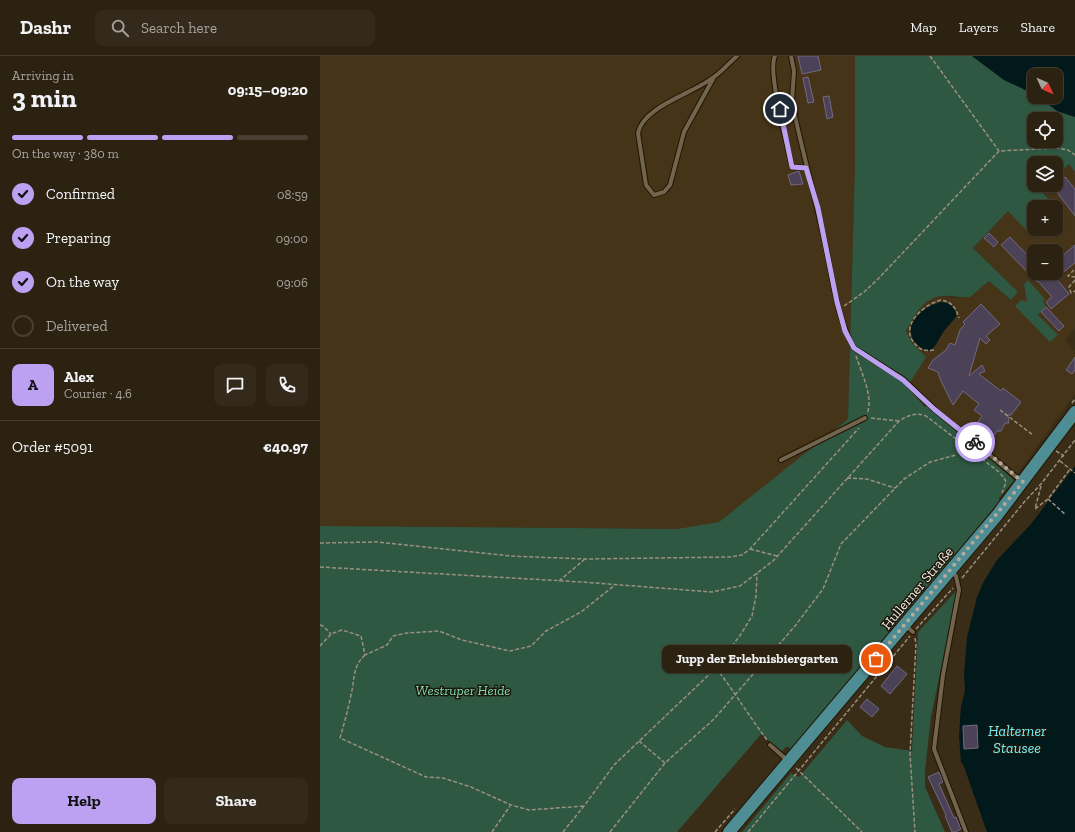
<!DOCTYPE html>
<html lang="en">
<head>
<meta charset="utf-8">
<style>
  body { margin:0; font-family:"Zilla Slab",serif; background:#342a1b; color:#f1f3f6; height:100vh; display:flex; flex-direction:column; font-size:15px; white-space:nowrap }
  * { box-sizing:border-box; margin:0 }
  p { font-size:13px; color:#a6a49f }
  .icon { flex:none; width:22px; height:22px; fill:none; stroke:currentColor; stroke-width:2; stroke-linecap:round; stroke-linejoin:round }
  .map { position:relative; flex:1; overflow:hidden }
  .details { display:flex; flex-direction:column; background:#2c2212; width:320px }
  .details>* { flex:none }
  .needle { width:26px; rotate:134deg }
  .tools { position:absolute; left:707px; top:12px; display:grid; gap:8px }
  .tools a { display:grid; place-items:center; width:36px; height:36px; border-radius:8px; background:#2c2212; box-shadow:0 1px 3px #0004,0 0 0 1px #483f32; font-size:20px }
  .pin { position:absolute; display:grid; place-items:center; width:34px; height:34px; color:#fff; margin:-17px; border:2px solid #fff; border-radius:50%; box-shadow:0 1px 4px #0007 }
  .courier { position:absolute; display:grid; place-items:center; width:40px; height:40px; margin:-20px; border:3px solid #bca0f2; border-radius:50%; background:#fff; color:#222; box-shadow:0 1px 5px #0007 }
  .bubble { position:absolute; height:28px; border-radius:8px; background:#2c2212; box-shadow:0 1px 3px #0004,0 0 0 1px #483f32; font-size:13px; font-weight:700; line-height:28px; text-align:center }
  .summary em { font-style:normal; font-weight:700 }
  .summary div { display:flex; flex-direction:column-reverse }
  .summary { display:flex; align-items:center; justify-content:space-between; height:68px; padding:0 12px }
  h1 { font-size:26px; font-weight:700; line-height:30px }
  .bar { display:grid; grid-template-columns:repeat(4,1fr); gap:6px 4px; align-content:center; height:48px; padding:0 12px }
  .bar i { height:5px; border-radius:3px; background:#483f32 }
  .bar .on { background:#bca0f2 }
  .bar p { grid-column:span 4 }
  .line { display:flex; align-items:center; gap:10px; padding:0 12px; border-top:1px solid #483f32 }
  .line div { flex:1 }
  .round { display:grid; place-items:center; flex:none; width:42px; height:42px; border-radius:8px; background:#342a1b }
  ol { padding:0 12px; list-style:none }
  li { display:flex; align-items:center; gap:12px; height:44px }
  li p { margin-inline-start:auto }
  li .icon { padding:4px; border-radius:50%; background:#bca0f2; color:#111; stroke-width:4 }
  li:last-child { color:#a6a49f }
  li i { width:22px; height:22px; border:2px solid #483f32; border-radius:50% }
  .primary-button { display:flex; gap:8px; margin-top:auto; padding:8px 12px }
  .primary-button a { flex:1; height:46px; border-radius:8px; background:#bca0f2; color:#111; font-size:16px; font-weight:700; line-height:46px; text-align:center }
  .primary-button a+a { background:#342a1b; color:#f1f3f6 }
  header { display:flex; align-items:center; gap:24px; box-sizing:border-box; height:56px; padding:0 20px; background:#2c2212; border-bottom:1px solid #483f32 }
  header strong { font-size:19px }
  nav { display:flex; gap:22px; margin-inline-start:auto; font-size:14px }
  .search { width:280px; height:36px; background:#342a1b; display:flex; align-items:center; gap:10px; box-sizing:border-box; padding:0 14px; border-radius:8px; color:#a6a49f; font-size:15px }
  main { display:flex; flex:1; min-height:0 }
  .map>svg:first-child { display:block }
</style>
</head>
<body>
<header>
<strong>Dashr</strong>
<div class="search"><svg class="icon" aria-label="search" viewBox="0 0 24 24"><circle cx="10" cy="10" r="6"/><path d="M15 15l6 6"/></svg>Search here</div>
<nav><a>Map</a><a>Layers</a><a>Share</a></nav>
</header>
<main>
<section class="details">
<div class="summary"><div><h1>3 min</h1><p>Arriving in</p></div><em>09:15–09:20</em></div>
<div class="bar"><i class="on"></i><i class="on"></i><i class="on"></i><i></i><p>On the way · 380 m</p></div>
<ol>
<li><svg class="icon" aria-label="check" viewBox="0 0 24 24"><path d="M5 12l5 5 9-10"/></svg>Confirmed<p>08:59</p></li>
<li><svg class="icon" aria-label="check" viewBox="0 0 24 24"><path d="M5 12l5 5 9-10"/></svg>Preparing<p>09:00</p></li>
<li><svg class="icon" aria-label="check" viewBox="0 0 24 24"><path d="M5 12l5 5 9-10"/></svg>On the way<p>09:06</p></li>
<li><i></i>Delivered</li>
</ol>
<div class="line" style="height:72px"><b class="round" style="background:#bca0f2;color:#111">A</b><div><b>Alex</b><p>Courier · 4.6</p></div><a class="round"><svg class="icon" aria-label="chat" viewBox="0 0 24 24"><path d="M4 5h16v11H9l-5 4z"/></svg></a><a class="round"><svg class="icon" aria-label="phone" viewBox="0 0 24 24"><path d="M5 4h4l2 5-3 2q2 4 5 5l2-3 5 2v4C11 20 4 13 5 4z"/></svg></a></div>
<div class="line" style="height:52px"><div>Order #5091</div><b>€40.97</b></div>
<div class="primary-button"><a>Help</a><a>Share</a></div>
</section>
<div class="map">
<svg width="755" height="776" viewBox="0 0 755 776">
  <rect width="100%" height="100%" fill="#3a2d18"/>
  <!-- built -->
  <path fill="#453418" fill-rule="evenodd" d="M0,0H535V109L528,363L399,467L357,473L0,470Z
    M749,108L755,116V272L745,285L755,295V338L697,418L606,342L590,325L606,301L592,287L586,275L596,257L611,242L622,240L639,242L669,225L691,244L698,236L653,192L688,155L708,175L714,170V173H736V151H732L734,149L721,134L727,129H736V120ZM714,195H736V217H714Z"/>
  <!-- green -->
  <path fill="#2f5843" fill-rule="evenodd" d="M535,0H652L684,24L714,38V41H719L737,55L755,61V116L749,108L736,120V107H714V129H727L721,135L734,149L732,151H714V170L708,176L688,155L653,192L698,236L691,244L669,225L650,241C641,242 631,239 622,240C603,241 594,261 586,275L592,287L606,301L587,331L605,351L609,349L694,424L679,442V446L472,694L467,690L462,695L441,678L357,776H0V470L357,473L399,466L528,363L535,109ZM714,63H736V85H714Z
    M708,224L725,243L723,246L726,250L718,259L738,279L730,286L695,250L701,244L707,246L704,228Z
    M637,534L611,661L605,714V731L625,776H422L471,717L479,721L527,664L542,680L565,691L592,695L598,576Z"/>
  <!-- water -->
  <path fill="#01191b" d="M652,0H755V61L737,55L719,41H736V19H714V38L684,24Z
    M622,246C630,247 637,252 636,261L624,275L615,290L611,294L606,295C575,278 597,251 622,246Z
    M755,410V776H667L643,708L641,707L639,680L641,650L645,635L644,619L647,581L657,541L664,525L677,504L711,468Z"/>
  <!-- building -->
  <path fill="#4c4258" stroke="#736880" d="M478,0H498L501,14L482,18Z
    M488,21L494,46L488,47L483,22Z
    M509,40L513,61L507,63L503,41Z
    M479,115L483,128L471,129L468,119Z
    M745,121L755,133V160L733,131Z
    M669,177L678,186L674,191L664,182Z
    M690,181L714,206V217H736V205L755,189V207L736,222L749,238L731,253L726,246L732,241L718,225L717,226L681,189Z
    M661,248L680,268L666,280L670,284L666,288L660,282L649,320L662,309L665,315L659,318L681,335L683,332L701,346L691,359H688L689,367H685L681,375H677L671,384L654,371L662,360L654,354L659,348L643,335L633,349L620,323L618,316L608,312L613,304L626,294L630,287L635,289L640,274L645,268L643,266Z
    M726,251L744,270L739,275L721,256Z
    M755,301V314L752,318L746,314Z
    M577,610L587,618L570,638L561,630Z
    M547,643L559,653L552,661L540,651Z
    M657,669L658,692L644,693L643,670Z
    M619,716L623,726L619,728L634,762L636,761L640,771L641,773L635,776H632L625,760L626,759L608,721Z"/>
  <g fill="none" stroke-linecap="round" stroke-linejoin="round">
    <defs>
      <path id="lane" d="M455,0C447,16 468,90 472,111L486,112
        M471,0L474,15L472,44L475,60C484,102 496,144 505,187C513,222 516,261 534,292L583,323L614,353L701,425
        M393,23L364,76L350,129L344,136L334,139L326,129L318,77C323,51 371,38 391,23C401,17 408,8 417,0
        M461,404L545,362
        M631,515L636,520L639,534L623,619L614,693L646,776
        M586,570L593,576
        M450,689L467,704"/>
      <path id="primary" d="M409,776L678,458L755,356"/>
    </defs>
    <!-- lane casing -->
    <use href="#lane" stroke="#211502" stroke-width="6"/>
    <!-- primary casing -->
    <use href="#primary" stroke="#211502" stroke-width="14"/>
    <!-- path -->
    <path stroke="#9b907f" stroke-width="1.5" stroke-dasharray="4 2" stroke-linecap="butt" d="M610,0L679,95
      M754,214L748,220L755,221
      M755,224L749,231L751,237L755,235
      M524,250L544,236L558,223L679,95L738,92L748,94L755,99
      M614,294C607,295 602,295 597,290C577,272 602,249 621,244C632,246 636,252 639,262
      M536,300C541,316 554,341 547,358
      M752,347L755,343
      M680,354L713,379
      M551,362L579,365
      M736,395L744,400
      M740,405L755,417
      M527,422L547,423L575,432
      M721,430L715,453L728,443L750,413
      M728,443L746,459
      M0,487L57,486L191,500L265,503L410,501L422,499L430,493L539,372
      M430,493L457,500
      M0,511L262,526L392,536L420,530L453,505L579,365C589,359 595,356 606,360L679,416C689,427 686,425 682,437
      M642,522L705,445L721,428L755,384
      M239,525L265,503
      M0,569L3,570L11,578
      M596,573L633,532
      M595,582L596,588L590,698L595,776
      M0,590L11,578L22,574L41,580L45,599L67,589L73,580L87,577L119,575L142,584L190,595L211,590L226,575L261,556L295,529
      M45,599C32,611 35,623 31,639C28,654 24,668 20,682L106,721L123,722L151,731L191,749L209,754L264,750
      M396,612C414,635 429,660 447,684
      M319,685L345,707
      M476,712L542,776
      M172,776L190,750
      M243,776L264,750L294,709L396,612L421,578L432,560L436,540L437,517
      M290,776L345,707L394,663L475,570L503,533L521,488L584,423L610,406L636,399
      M395,776L415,753
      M428,776L590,580"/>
    <!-- lane -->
    <use href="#lane" stroke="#73644e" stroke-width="4"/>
    <!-- primary -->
    <use href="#primary" stroke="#4f8d94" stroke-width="12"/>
  </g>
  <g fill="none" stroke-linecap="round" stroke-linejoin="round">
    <!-- done -->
    <path stroke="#b4aa9b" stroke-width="4" stroke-dasharray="0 7.2" d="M556,603L703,426L655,386"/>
    <!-- route -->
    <path stroke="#bca0f2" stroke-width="5" d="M460,53L472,111L486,112L498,152L517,246L525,275L534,292L583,324L614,353L655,386"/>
  </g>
  <g text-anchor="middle" stroke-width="3" stroke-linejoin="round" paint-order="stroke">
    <!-- street labels -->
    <g font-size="14" fill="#f6eee1" stroke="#1c170d">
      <text transform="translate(597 532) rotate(-50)" y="5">Hullerner Straße</text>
    </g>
    <!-- park labels -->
    <g font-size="14" font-style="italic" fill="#80dcae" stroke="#1c170d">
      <text x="143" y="639">Westruper Heide</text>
    </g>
    <!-- water labels -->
    <g font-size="15" font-style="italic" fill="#72eff5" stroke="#1c170d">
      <text x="697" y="680">Halterner<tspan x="697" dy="17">Stausee</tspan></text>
    </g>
  </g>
</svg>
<div class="tools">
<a><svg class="needle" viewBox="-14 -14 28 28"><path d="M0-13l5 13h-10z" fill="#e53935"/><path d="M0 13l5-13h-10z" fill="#a6a49f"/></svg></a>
<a><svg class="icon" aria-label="locate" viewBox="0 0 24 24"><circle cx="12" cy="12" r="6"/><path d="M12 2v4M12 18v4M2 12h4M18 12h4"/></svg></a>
<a><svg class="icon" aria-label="layers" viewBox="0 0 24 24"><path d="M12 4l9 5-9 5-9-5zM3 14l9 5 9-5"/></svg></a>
<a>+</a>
<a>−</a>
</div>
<div class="pin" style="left:556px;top:603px;background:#ea580c"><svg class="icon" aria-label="bag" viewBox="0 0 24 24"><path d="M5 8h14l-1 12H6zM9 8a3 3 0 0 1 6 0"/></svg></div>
<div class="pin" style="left:460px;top:53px;background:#1f2937"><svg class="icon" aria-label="home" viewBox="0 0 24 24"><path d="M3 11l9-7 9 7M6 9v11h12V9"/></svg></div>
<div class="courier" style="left:655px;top:386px"><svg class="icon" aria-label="bike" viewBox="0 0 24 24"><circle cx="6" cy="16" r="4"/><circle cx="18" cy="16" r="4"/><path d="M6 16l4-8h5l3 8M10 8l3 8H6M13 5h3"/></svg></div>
<div class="bubble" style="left:342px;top:589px;width:190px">Jupp der Erlebnisbiergarten</div>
</div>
</main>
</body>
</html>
